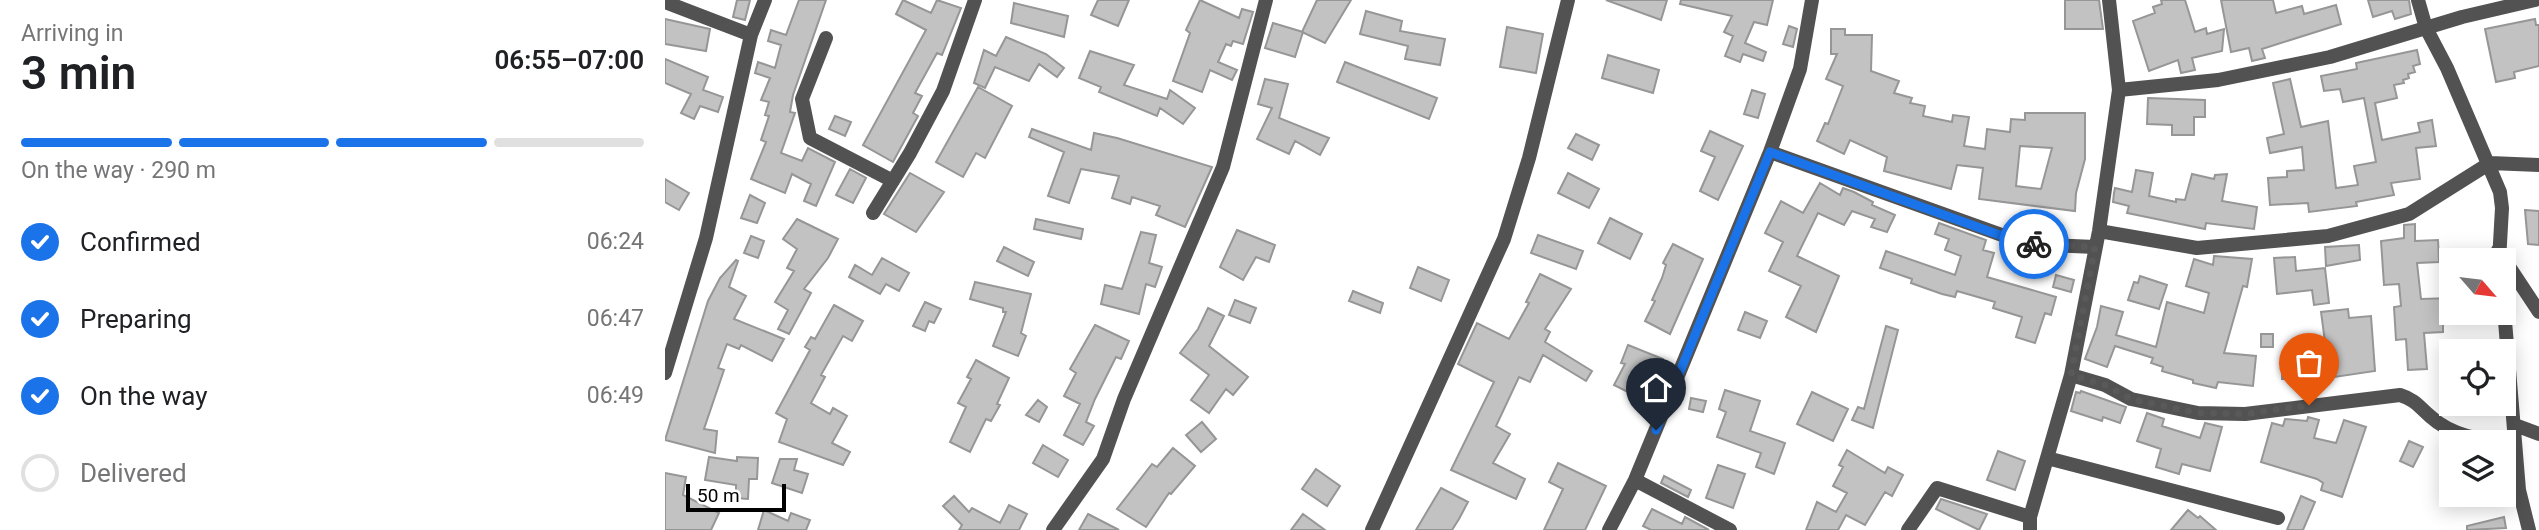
<!DOCTYPE html>
<html lang="en">
<head>
<meta charset="utf-8">
<style>
  body { margin:0; font-family:Roboto,sans-serif; background:#f2f2f2; color:#202124; height:100vh; display:flex; flex-direction:column; font-size:26px; white-space:nowrap }
  * { box-sizing:border-box; margin:0 }
  p { font-size:23px; color:#757577 }
  .icon { flex:none; width:38px; height:38px; fill:none; stroke:currentColor; stroke-width:2; stroke-linecap:round; stroke-linejoin:round }
  .map { position:relative; flex:1; overflow:hidden }
  .drawer { display:flex; flex-direction:column; background:#fff; width:665px }
  .drawer>* { flex:none }
  .needle { width:46px; rotate:118deg }
  .tools { position:absolute; left:1774px; top:248px; display:grid; gap:14px }
  .tools a { display:grid; place-items:center; width:77px; height:77px; border-radius:0px; background:#fff; box-shadow:0 4px 18px #0003; font-size:35px }
  .scale { position:absolute; left:21px; bottom:18px; width:100px; box-sizing:border-box; padding-left:7px; border:4px solid #000; border-top:0; font-size:19px; line-height:24px; white-space:nowrap; color:#000; -webkit-text-stroke:5px #fff; paint-order:stroke }
  .pin { position:absolute; display:grid; place-items:center; width:60px; height:60px; color:#fff; margin:-72px -30px; border-radius:50% 50% 50% 0; rotate:-45deg; box-shadow:0 0 7px #0007 }
  .pin .icon { rotate:45deg }
  .courier { position:absolute; display:grid; place-items:center; width:70px; height:70px; margin:-35px; border:5px solid #1a73e8; border-radius:50%; background:#fff; color:#222; box-shadow:0 2px 9px #0007 }
  .summary em { font-style:normal; font-weight:600 }
  .summary div { display:flex; flex-direction:column-reverse }
  .summary { display:flex; align-items:center; justify-content:space-between; height:119px; padding:0 21px }
  h1 { font-size:46px; font-weight:600; line-height:52px }
  .bar { display:grid; grid-template-columns:repeat(4,1fr); gap:10px 7px; align-content:center; height:84px; padding:0 21px }
  .bar i { height:9px; border-radius:5px; background:#e0e0e0 }
  .bar .on { background:#1a73e8 }
  .bar p { grid-column:span 4 }
  ol { padding:0 21px; list-style:none }
  li { display:flex; align-items:center; gap:21px; height:77px }
  li p { margin-inline-start:auto }
  li .icon { padding:7px; border-radius:50%; background:#1a73e8; color:#fff; stroke-width:4 }
  li:last-child { color:#757577 }
  li i { width:38px; height:38px; border:4px solid #e0e0e0; border-radius:50% }
  main { display:flex; flex:1; min-height:0 }
  .map>svg:first-child { display:block }
</style>
</head>
<body>
<main>
<section class="drawer">
<div class="summary"><div><h1>3 min</h1><p>Arriving in</p></div><em>06:55–07:00</em></div>
<div class="bar"><i class="on"></i><i class="on"></i><i class="on"></i><i></i><p>On the way · 290 m</p></div>
<ol>
<li><svg class="icon" aria-label="check" viewBox="0 0 24 24"><path d="M5 12l5 5 9-10"/></svg>Confirmed<p>06:24</p></li>
<li><svg class="icon" aria-label="check" viewBox="0 0 24 24"><path d="M5 12l5 5 9-10"/></svg>Preparing<p>06:47</p></li>
<li><svg class="icon" aria-label="check" viewBox="0 0 24 24"><path d="M5 12l5 5 9-10"/></svg>On the way<p>06:49</p></li>
<li><i></i>Delivered</li>
</ol>
</section>
<div class="map">
<svg width="1874" height="530" viewBox="0 0 1874 530">
  <rect width="100%" height="100%" fill="#fff"/>
  <!-- building -->
  <path fill="#c2c2c2" stroke="#969696" stroke-width="2" fill-rule="evenodd" d="M72,0H85L80,20L68,17Z
    M134,0H161L128,95L125,112L130,113L116,153L137,161L143,148L170,162L151,206L139,201L146,184L127,174L120,193L86,179L101,142L96,140L104,116L100,115L104,102L96,100L105,78L90,73L93,62L110,68L116,45L103,41L106,30L121,35Z
    M238,0L266,13L272,0L296,8L277,55L272,53L250,93L257,96L248,113L253,116L228,162L198,145L261,30L231,14Z
    M433,0H464L453,26L426,15Z
    M535,0L574,18L577,9L588,12L578,44L568,41L566,46L561,44L553,62L572,70L567,80L545,70L537,92L508,81L525,33L521,30Z
    M652,0H686L660,43L637,32Z
    M941,0H1002L996,20Z
    M1016,0H1108L1102,25L1089,22L1080,43L1101,52L1098,61L1078,54L1075,62L1060,56L1068,36L1059,32L1067,16L1015,4Z
    M1400,0H1434L1438,29H1400Z
    M1496,0H1520L1530,32L1541,28L1542,34L1559,29L1557,51L1527,58L1530,70L1516,73L1513,60L1484,71L1468,21L1490,13L1488,7L1497,4Z
    M1556,0H1608L1611,13L1637,6L1639,14L1671,5L1676,24L1597,49L1600,58L1587,61L1584,48L1566,52Z
    M1703,0H1744L1746,14L1730,19L1727,11L1708,17Z
    M349,3L403,16L399,37L346,23Z
    M701,11L737,21L735,31L780,39L775,65L740,59L743,46L695,34Z
    M0,19L45,29L41,51L0,44Z
    M1870,19L1871,25H1874V66L1849,72L1850,78L1831,82L1820,29Z
    M608,23L638,32L630,57L600,48Z
    M1124,26L1132,29L1128,47L1118,44Z
    M842,27L878,34L871,73L835,67Z
    M1166,29H1180V35H1207L1206,71L1234,81L1229,93L1247,98L1245,103L1260,106L1258,116L1287,122L1288,115L1304,117L1299,146L1320,149L1322,129L1345,132L1346,119L1360,120V113H1420V159L1411,193L1410,211L1314,199L1318,168L1292,165L1286,189L1219,171L1222,157L1185,140L1179,154L1152,141L1160,123L1163,124L1178,86L1161,79L1172,54H1166ZM1355,146L1387,148L1376,189L1351,186Z
    M341,37L381,54L399,68L392,77L374,64L364,81L330,67L320,88L309,83L319,50L331,56Z
    M1752,50L1755,64L1748,66L1750,72L1743,74L1744,78L1738,80L1739,83L1729,85L1732,98L1710,103L1717,140L1755,132L1753,123L1767,120L1771,146L1751,148L1755,179L1726,183L1729,195L1691,202L1692,206L1644,212L1643,203L1605,205L1603,178L1622,177V171L1639,170L1637,147L1605,153L1602,138L1619,134L1608,83L1625,79L1636,127L1663,121L1671,188L1693,185L1689,166L1711,162L1699,98L1678,102L1675,89L1659,91L1656,76L1692,69L1691,63Z
    M425,51L469,65L459,85L502,99L505,90L530,108L518,124L495,108L492,116L434,92L436,87L414,78Z
    M943,55L994,70L988,93L937,78Z
    M0,59L43,77L38,90L58,97L53,112L35,106L29,119L16,113L26,94L0,83Z
    M680,62L772,98L764,119L672,82Z
    M600,79L623,84L614,118L664,138L655,155L630,141L624,154L592,139L607,108L593,104Z
    M313,87L347,106L320,158L311,153L298,177L271,162Z
    M1087,90L1100,94L1093,118L1079,114Z
    M1483,98L1540,100V117H1529V135H1507V125L1482,124Z
    M170,116L186,122L180,136L164,129Z
    M367,129L426,150L429,133L452,138L547,167L520,227L491,215L495,206L467,197L465,204L447,198L454,176L416,169L404,203L383,196L399,152L364,137Z
    M1045,131L1078,146L1053,200L1035,191L1050,157L1036,151Z
    M911,134L934,145L927,160L903,148Z
    M185,169L201,178L188,203L171,195Z
    M1471,170L1488,173L1484,196L1511,202V199L1520,200L1527,174L1549,179L1550,175L1562,174L1557,201L1592,207L1589,229L1541,223L1540,229L1462,213L1464,206L1448,202L1449,193L1450,188L1467,192Z
    M245,173L279,192L251,232L219,214Z
    M903,173L934,189L924,208L893,193Z
    M0,179L24,193L14,210L0,202Z
    M1155,183L1175,195L1178,188L1189,192L1208,202L1207,205L1230,215L1222,232L1206,227L1210,219L1187,211L1179,225L1153,213L1132,256L1174,276L1151,332L1121,317L1136,286L1104,271L1118,242L1100,233L1116,201L1138,213Z
    M85,195L100,203L92,223L76,218Z
    M1860,210L1874,211V245L1863,244Z
    M945,218L977,234L965,259L933,243Z
    M132,219L173,239L163,258L139,289L146,293L124,334L113,329L123,310L110,302L129,271L122,268L132,249L118,239Z
    M371,219L418,229L416,239L369,229Z
    M1274,223L1321,240L1318,250L1329,253L1322,277L1391,297L1386,315L1380,313L1370,343L1351,337L1357,317L1328,308L1330,302L1292,291L1290,297L1277,294L1246,283L1247,279L1215,268L1221,251L1290,275L1296,256L1280,250L1284,239L1270,234Z
    M1750,224V241L1773,240L1774,262L1752,263L1756,299L1787,298V310H1778V332L1759,333L1762,369L1743,370L1741,339L1731,340L1729,307L1736,306L1734,284L1719,285L1716,241L1739,238V225Z
    M572,230L610,245L604,262L591,257L578,280L555,267Z
    M476,232L491,235L484,263L497,267L490,287L481,284L474,314L436,304L440,285L457,289Z
    M873,235L918,251L911,269L866,253Z
    M86,236L99,241L93,258L79,253Z
    M1008,244L1038,259L1005,334L980,321L990,301L987,300L997,278L1001,265L998,263Z
    M1694,245L1695,260L1661,266L1660,247Z
    M339,247L369,262L363,276L332,261Z
    M1549,256L1587,259L1582,287L1578,286L1559,353L1591,356L1588,386L1553,382L1551,388L1528,383V380L1497,371L1498,367L1486,363L1488,358L1450,346L1442,367L1420,359L1432,327L1436,306L1458,312L1451,335L1491,347L1502,302L1539,313L1544,293L1521,286L1529,259L1548,265Z
    M1630,257L1631,271L1660,268L1664,303L1649,305L1647,290L1612,294L1609,258Z
    M217,258L244,273L234,291L221,284L215,294L184,277L190,265L207,275Z
    M71,260L73,261L64,287L81,296L69,319L119,339L107,361L76,345L74,349L62,344L53,368L59,370L39,429L52,431L50,453L0,440L43,301L55,278Z
    M753,267L784,280L776,301L745,288Z
    M875,274L906,289L880,329L885,332L880,342L927,371L921,381L878,355L865,382L854,377L831,426L845,434L828,463L860,479L851,499L786,470L829,382L793,364L812,323L844,339L864,303L861,302Z
    M1391,275L1409,280L1406,292L1388,287Z
    M1475,276L1502,285L1494,309L1463,300L1469,282L1473,283Z
    M310,282L366,294L356,333L361,336L353,356L328,346L341,312H338V308L305,299Z
    M688,291L718,303L715,313L684,301Z
    M570,300L591,308L585,323L564,315Z
    M260,302L276,309L269,323L264,321L260,331L248,326Z
    M169,305L198,321L187,341L178,336L156,375L160,377L146,403L165,414L168,408L182,416L167,443L185,452L178,465L114,442L122,419L111,413L145,350L140,347L146,337L150,339Z
    M543,308L559,316L544,346L583,377L568,395L561,389L544,413L526,400L544,375L515,353L533,329Z
    M1683,309L1684,318L1706,316L1710,371L1662,378V385L1648,386L1647,379H1617L1618,353L1661,349L1656,312Z
    M1080,312L1102,321L1095,338L1073,330Z
    M430,325L464,341L456,359L451,357L430,399L421,422L429,426L418,445L399,435L415,404L399,396L411,373L405,369Z
    M1221,326L1233,330L1208,428L1187,420L1193,407L1199,409Z
    M1596,334H1608V347H1596Z
    M963,345L998,359L981,401L949,385L960,364L956,363Z
    M311,360L344,378L332,404L335,405L326,421L321,419L305,452L285,442L301,407L293,403L306,379L302,377Z
    M1060,390L1095,401L1085,431L1120,443L1109,474L1091,467L1096,453L1052,437L1061,412L1054,409Z
    M1416,391L1461,407L1455,423L1438,417L1437,421L1406,411L1411,392L1415,393Z
    M1147,392L1183,409L1168,441L1132,424Z
    M1026,398L1041,401L1038,412L1024,409Z
    M373,400L382,407L374,422L361,415Z
    M1482,413L1499,419L1497,426L1535,438L1540,423L1557,427L1545,471L1517,464L1514,474L1491,467L1496,449L1472,441Z
    M1643,417L1654,420L1649,438L1671,443L1679,420L1701,427L1677,497L1656,490L1658,483L1652,479L1596,462L1607,423L1618,426L1620,419L1642,421Z
    M537,422L551,439L536,452L521,435Z
    M1744,441L1758,447L1748,467L1735,461Z
    M378,445L403,460L393,477L368,463Z
    M508,448L530,466L506,494L504,493L481,527L452,509L487,464L492,467Z
    M1182,450L1220,473L1223,467L1238,475L1227,496L1220,492L1200,525L1181,515L1173,530H1141L1152,502L1171,512L1182,493L1168,486L1178,467L1174,465Z
    M1333,451L1360,461L1350,490L1322,480Z
    M44,457L72,461V457L93,458L92,479H84L83,499L71,498V485L40,480Z
    M115,459H132L129,470L143,474L137,493L107,483Z
    M893,463L941,486L920,530H879L898,489L884,482Z
    M1053,465L1080,474L1068,508L1041,498Z
    M651,469L675,486L662,506L637,489Z
    M0,473L21,477L18,495L54,513L46,530H0Z
    M999,476L1026,490L1023,497L996,483Z
    M776,488L803,502L794,519L787,530H751Z
    M289,496L304,512L307,508L335,523L344,505L362,514L354,530H294L297,525L278,506Z
    M1636,496L1650,502L1638,530H1622Z
    M1276,499L1322,514L1314,530L1271,509Z
    M987,509L1017,524L1020,517L1044,530H986L978,526Z
    M99,510L123,521L126,513L145,520L141,530H93Z
    M1523,510L1533,518L1535,516L1551,530H1506Z
    M423,514L454,530H414Z
    M638,514L660,530H626Z
    M1839,517L1841,528L1802,530V526Z"/>
  <g fill="none" stroke-linecap="round" stroke-linejoin="round">
    <!-- minor -->
    <path stroke="#525252" stroke-width="14" d="M1753,0L1761,28L1782,68L1835,192L1837,208L1834,261
      M0,2L86,35
      M161,38L137,99L145,138L228,181
      M1454,90L1553,80L1665,57L1797,17L1870,0
      M1105,152L1362,244L1430,247
      M208,213L245,153L278,91L310,0
      M1434,231L1532,248L1663,236L1744,214L1825,163L1874,165
      M1833,250L1874,312
      M1839,309L1854,490L1864,530
      M0,373L41,238L86,35L100,0
      M1406,375L1440,385L1466,399L1533,413L1580,414L1735,395C1751,400 1754,407 1766,417C1788,437 1822,442 1850,443
      M1850,425L1874,434
      M1382,458L1613,518
      M970,480L1065,530
      M388,530L438,459L459,399L558,167L601,0
      M707,530L839,239L864,158L903,0
      M944,530L970,480L1105,152L1135,69L1147,0
      M1243,530L1272,488L1365,517
      M1365,530V517L1406,375L1434,231L1454,90L1444,0"/>
  </g>
  <g fill="none" stroke-linecap="round" stroke-linejoin="round">
    <!-- done -->
    <path stroke="#595959" stroke-width="7" stroke-dasharray="0 12.6" d="M1369,244L1430,247L1406,375L1440,385L1466,399L1533,413L1580,414L1644,405"/>
    <!-- route -->
    <path stroke="#1a73e8" stroke-width="9" d="M991,430L1105,152L1340,237L1369,244"/>
  </g>
</svg>
<div class="tools">
<a><svg class="needle" viewBox="-14 -14 28 28"><path d="M0-13l5 13h-10z" fill="#e53935"/><path d="M0 13l5-13h-10z" fill="#757577"/></svg></a>
<a><svg class="icon" aria-label="locate" viewBox="0 0 24 24"><circle cx="12" cy="12" r="6"/><path d="M12 2v4M12 18v4M2 12h4M18 12h4"/></svg></a>
<a><svg class="icon" aria-label="layers" viewBox="0 0 24 24"><path d="M12 4l9 5-9 5-9-5zM3 14l9 5 9-5"/></svg></a>
</div>
<div class="scale">50 m</div>
<div class="pin" style="left:1644px;top:405px;background:#ea580c"><svg class="icon" aria-label="bag" viewBox="0 0 24 24"><path d="M5 8h14l-1 12H6zM9 8a3 3 0 0 1 6 0"/></svg></div>
<div class="pin" style="left:991px;top:430px;background:#1f2937"><svg class="icon" aria-label="home" viewBox="0 0 24 24"><path d="M3 11l9-7 9 7M6 9v11h12V9"/></svg></div>
<div class="courier" style="left:1369px;top:244px"><svg class="icon" aria-label="bike" viewBox="0 0 24 24"><circle cx="6" cy="16" r="4"/><circle cx="18" cy="16" r="4"/><path d="M6 16l4-8h5l3 8M10 8l3 8H6M13 5h3"/></svg></div>
</div>
</main>
</body>
</html>
